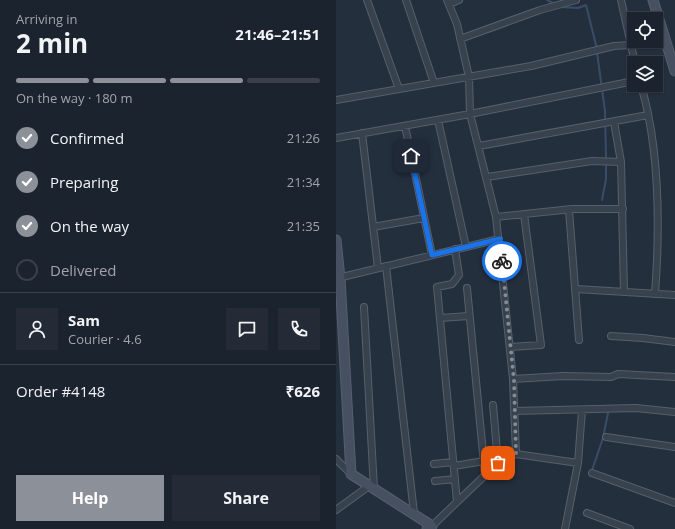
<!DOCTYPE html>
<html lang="en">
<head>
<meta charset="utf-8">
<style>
  body { margin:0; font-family:"Open Sans",sans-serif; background:#242b36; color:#f1f3f6; height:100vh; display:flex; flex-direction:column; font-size:15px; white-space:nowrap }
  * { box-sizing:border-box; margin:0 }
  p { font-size:13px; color:#a0a4aa }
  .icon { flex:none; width:22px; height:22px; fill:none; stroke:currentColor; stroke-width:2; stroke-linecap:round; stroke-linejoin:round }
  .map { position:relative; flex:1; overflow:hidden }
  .drawer { display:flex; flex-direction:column; background:#1b232e; width:336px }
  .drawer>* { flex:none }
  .controls { position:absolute; left:291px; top:12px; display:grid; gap:8px }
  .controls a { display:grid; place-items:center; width:36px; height:36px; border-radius:0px; background:#1b232e; box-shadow:0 1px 3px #0004,0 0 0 1px #39404a; font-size:20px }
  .pin { position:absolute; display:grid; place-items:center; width:34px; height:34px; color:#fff; margin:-17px; border-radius:8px; box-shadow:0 2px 6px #0006 }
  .courier { position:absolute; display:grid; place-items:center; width:40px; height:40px; margin:-20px; border:3px solid #1a73e8; border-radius:50%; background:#fff; color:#222; box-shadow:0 1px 5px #0007 }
  .summary em { font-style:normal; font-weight:700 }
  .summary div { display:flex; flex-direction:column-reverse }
  .summary { display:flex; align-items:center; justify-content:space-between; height:68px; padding:0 16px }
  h1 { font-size:26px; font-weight:700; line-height:30px }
  .bar { display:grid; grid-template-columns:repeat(4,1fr); gap:6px 4px; align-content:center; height:48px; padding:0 16px }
  .bar i { height:5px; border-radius:3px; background:#39404a }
  .bar .active { background:#8c9099 }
  .bar p { grid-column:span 4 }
  .line { display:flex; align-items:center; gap:10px; padding:0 16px; border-top:1px solid #39404a }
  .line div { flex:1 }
  .round { display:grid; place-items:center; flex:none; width:42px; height:42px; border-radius:0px; background:#242b36 }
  ol { padding:0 16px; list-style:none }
  li { display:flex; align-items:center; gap:12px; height:44px }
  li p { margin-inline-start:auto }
  li .icon { padding:4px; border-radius:50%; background:#8c9099; color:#fff; stroke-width:4 }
  li:last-child { color:#a0a4aa }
  li i { width:22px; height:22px; border:2px solid #39404a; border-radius:50% }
  .cta { display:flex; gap:8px; margin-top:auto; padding:8px 16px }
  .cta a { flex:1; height:46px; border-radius:0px; background:#8c9099; color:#fff; font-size:16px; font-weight:700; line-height:46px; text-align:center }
  .cta a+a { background:#242b36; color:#f1f3f6 }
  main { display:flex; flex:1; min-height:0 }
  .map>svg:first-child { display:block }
</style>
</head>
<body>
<main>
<section class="drawer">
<div class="summary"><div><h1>2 min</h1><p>Arriving in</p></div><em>21:46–21:51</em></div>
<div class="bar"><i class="active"></i><i class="active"></i><i class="active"></i><i></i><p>On the way · 180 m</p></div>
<ol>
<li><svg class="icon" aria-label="check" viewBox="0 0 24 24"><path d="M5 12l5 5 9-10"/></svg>Confirmed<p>21:26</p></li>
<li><svg class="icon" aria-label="check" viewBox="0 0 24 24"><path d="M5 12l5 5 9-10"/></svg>Preparing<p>21:34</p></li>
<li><svg class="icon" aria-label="check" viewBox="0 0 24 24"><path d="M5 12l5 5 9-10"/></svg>On the way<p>21:35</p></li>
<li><i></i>Delivered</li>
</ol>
<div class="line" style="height:72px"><a class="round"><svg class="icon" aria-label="person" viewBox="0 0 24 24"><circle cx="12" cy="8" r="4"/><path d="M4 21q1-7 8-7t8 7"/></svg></a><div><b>Sam</b><p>Courier · 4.6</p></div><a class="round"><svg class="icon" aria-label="chat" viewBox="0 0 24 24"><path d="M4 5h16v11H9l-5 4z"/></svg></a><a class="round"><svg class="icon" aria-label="phone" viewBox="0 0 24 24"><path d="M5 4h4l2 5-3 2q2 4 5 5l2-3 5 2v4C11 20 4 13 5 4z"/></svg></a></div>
<div class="line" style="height:52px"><div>Order #4148</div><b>₹626</b></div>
<div class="cta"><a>Help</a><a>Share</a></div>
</section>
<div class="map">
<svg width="339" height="529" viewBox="0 0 339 529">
  <rect width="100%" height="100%" fill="#242f3e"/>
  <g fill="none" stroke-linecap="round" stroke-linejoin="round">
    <!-- stream -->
    <path stroke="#394c67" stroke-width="2" d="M211,0L219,4
      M225,7L242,8L250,5L260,45L269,111L270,159
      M266,200L270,179V164
      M254,476L267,438L272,413"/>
    <defs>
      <path id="street" d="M31,0L63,89
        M70,0L98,83
        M111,0L121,24L133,77L134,114L160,217L177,379L180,454
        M285,0L299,63
        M113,4L123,0
        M124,39L204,10L240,0
        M305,85C324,150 324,227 319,294
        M0,100L195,66L278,46L294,45
        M102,120L130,247
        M278,122L285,162L288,292
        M69,126L96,255
        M26,133L42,268
        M0,138L134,114L298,81
        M143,146L312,115
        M151,177L256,161L285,162
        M233,210L243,340
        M160,217L236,209H287
        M37,227L88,218
        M119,249L123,275L116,284L101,287L121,502
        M50,266L78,513
        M2,278L163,239
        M131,288L149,474
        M240,289L339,295
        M28,307L38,489
        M104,318L133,316
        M275,336L307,338L339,342
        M174,347L205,345L188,214
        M177,379L227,376L275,377L282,374L339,377
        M157,405L162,463
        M178,411L300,408L339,412
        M270,437L339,447
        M0,459L15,474
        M98,464L117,462
        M118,466L148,461
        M256,473L339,503
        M99,481L119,479
        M0,510L33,486
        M251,513L294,529
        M96,526L167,458L180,454L242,463
        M229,529L242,463L246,410"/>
      <path id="secondary" d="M317,0L339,71
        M0,240L4,278L15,474L96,526L91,529"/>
    </defs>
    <!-- street casing -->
    <use href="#street" stroke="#565f6c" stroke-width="8"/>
    <!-- secondary casing -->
    <use href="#secondary" stroke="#565f6c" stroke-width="11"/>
    <!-- street -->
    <use href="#street" stroke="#38414e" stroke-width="6"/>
    <!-- secondary -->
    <use href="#secondary" stroke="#465061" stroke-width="9"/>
  </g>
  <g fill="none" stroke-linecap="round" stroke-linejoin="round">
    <!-- done -->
    <path stroke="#828b98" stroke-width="4" stroke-dasharray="0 7.2" d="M162,463L167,458L180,454L178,381L166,261"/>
    <!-- route -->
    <path stroke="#1a73e8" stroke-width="5" d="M75,156L96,255L164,239L166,261"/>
  </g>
</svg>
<div class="controls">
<a><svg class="icon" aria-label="locate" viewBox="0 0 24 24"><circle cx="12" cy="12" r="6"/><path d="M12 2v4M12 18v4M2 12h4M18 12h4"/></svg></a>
<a><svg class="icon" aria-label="layers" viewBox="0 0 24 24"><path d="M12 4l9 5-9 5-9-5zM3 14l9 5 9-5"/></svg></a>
</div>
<div class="pin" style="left:162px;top:463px;background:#ea580c"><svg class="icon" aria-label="bag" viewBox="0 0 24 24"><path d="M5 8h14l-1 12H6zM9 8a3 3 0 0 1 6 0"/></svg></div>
<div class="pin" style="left:75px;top:156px;background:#1f2937"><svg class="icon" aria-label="home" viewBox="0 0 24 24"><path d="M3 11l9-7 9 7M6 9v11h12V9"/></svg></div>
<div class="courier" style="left:166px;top:261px"><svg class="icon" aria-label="bike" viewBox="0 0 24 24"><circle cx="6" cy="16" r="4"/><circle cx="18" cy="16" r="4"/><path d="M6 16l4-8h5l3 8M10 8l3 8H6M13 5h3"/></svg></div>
</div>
</main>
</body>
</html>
